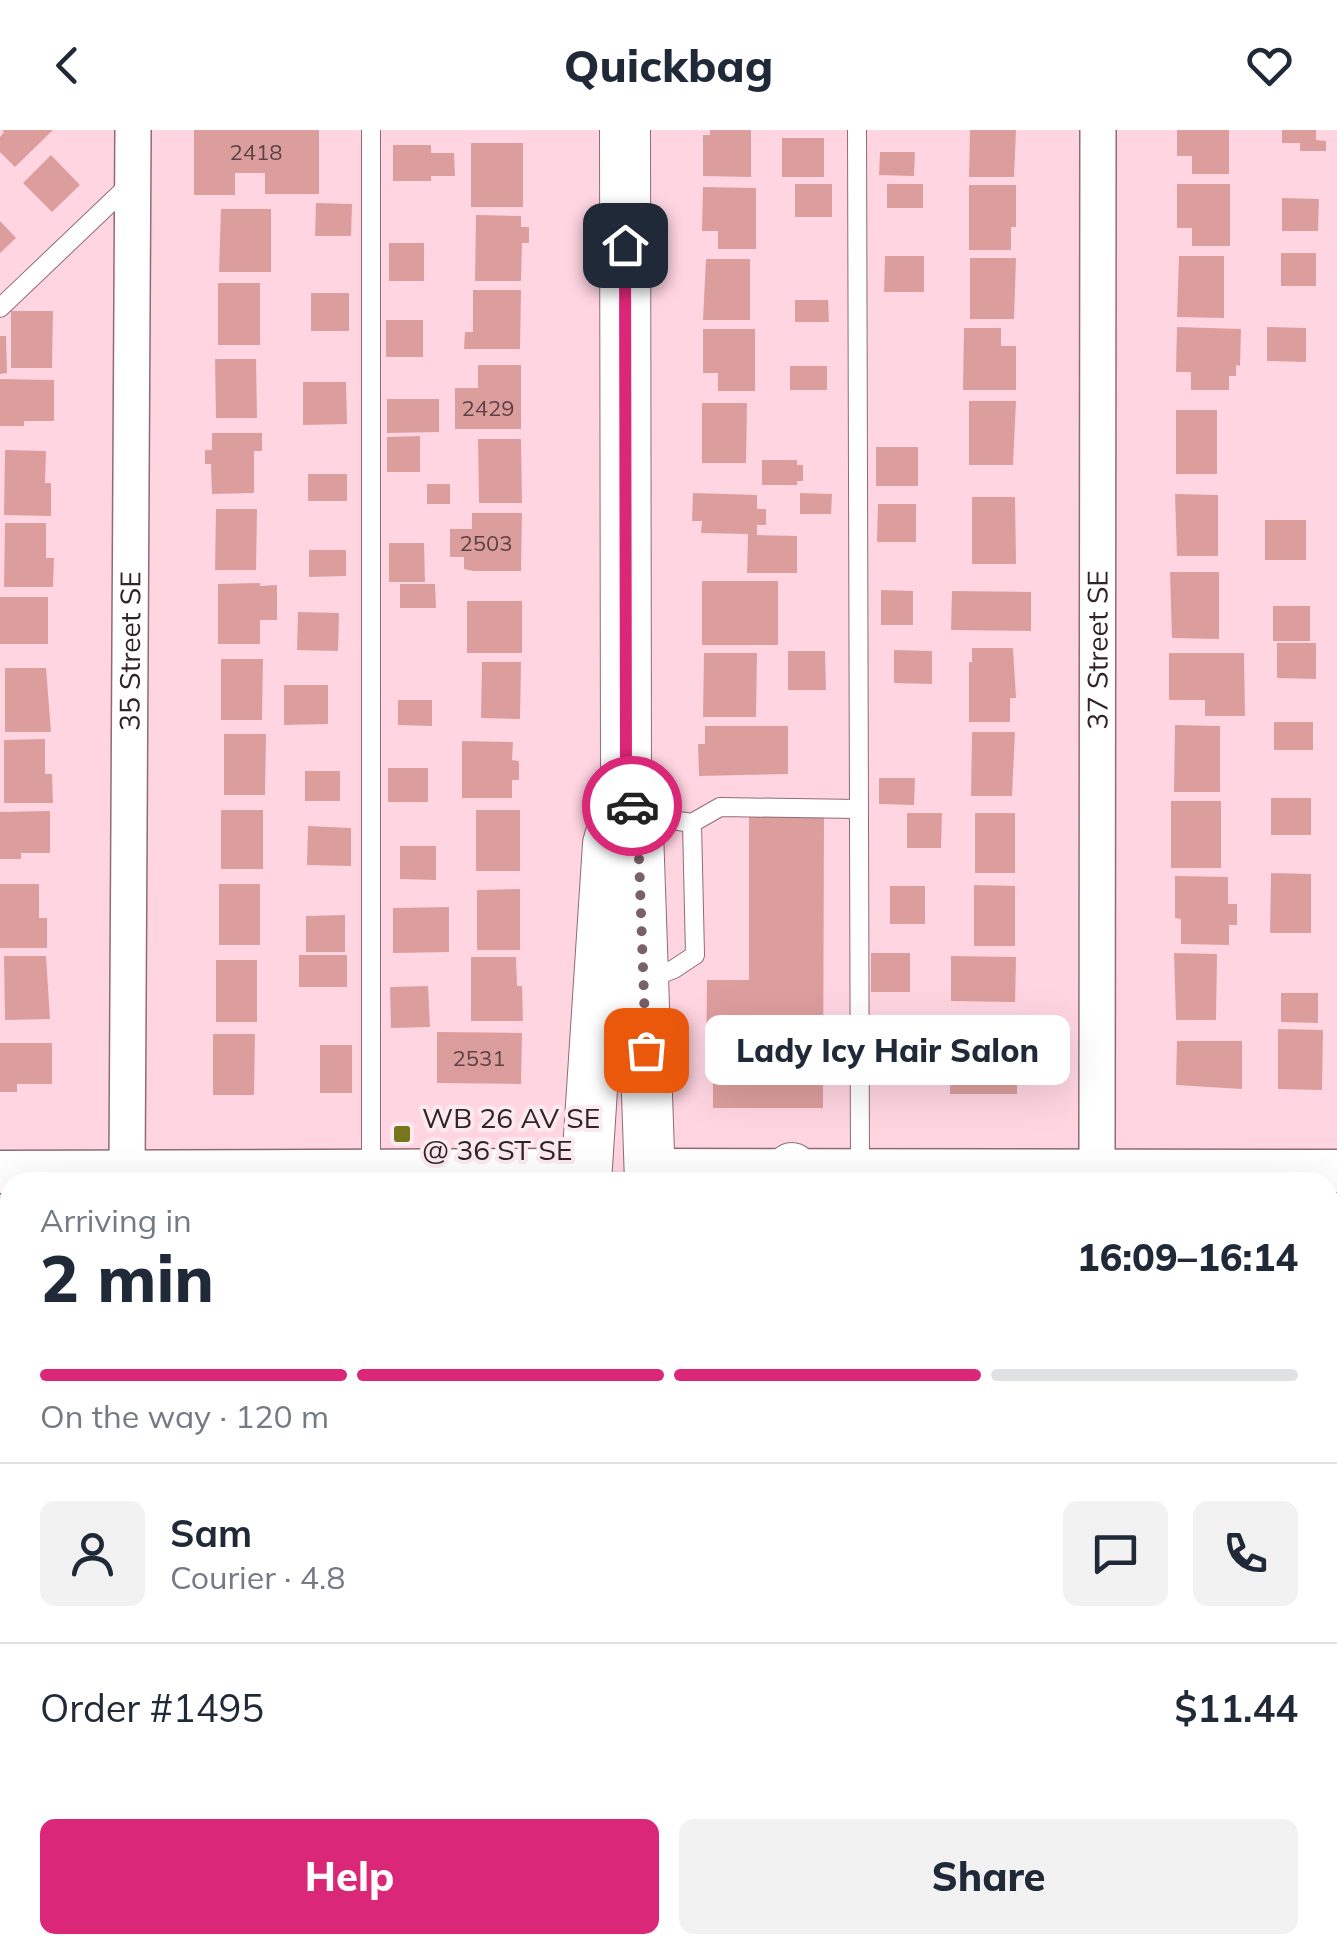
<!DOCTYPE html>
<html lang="en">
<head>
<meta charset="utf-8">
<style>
  body { margin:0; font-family:Mulish,sans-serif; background:#f2f2f3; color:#1f2937; height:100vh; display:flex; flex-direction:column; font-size:38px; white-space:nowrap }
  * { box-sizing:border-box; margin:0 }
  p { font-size:32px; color:#747a83 }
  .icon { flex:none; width:55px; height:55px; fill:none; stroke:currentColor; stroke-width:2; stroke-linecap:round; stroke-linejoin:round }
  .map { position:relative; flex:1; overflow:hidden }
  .side { position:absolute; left:0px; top:1042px; width:1338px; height:782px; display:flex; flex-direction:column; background:#fff; border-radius:30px 30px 0 0; box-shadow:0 10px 40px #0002 }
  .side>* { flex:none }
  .pin { position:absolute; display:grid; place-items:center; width:85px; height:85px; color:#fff; margin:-42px; border-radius:20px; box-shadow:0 5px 15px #0006 }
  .courier { position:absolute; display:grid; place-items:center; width:100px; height:100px; margin:-50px; border:8px solid #db2777; border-radius:50%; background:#fff; color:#222; box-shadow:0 2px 12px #0007 }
  .bubble { position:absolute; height:70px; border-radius:15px; background:#fff; box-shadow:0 10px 40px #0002; font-size:32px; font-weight:800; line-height:70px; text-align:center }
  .overview em { font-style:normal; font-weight:800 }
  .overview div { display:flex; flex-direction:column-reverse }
  .overview { display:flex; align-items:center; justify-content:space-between; height:170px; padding:0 40px }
  h1 { font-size:65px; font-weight:800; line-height:75px }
  .bar { display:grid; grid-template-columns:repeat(4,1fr); gap:15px 10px; align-content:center; height:120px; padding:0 40px }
  .bar i { height:12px; border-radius:8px; background:#e0e1e3 }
  .bar .on { background:#db2777 }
  .bar p { grid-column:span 4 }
  .line { display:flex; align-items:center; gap:25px; padding:0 40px; border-top:2px solid #e0e1e3 }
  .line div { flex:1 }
  .round { display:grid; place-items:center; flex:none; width:105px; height:105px; border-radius:15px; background:#f2f2f3 }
  .button { display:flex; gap:20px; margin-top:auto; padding:20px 40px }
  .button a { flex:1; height:115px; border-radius:15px; background:#db2777; color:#fff; font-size:40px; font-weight:800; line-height:115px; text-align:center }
  .button a+a { background:#f2f2f3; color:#1f2937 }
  header { display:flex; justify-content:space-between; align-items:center; height:130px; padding:0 40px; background:#fff; font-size:45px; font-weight:800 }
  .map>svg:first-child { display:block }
</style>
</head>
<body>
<header><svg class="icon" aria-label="back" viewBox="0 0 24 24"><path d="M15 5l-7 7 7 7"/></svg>Quickbag<svg class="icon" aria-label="heart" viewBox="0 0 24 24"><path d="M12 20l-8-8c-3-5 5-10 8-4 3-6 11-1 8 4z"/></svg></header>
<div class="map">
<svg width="1337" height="1823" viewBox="0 0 1337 1823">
  <rect width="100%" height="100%" fill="#ffd5e2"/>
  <!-- green -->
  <path fill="#e0b8a8" d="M1337,1696V1823H1245L1244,1815H1328V1697Z"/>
  <!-- building -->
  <path fill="#dc9e9d" d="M2,0H53L15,37L0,22V7L4,2Z
    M194,0H319V64H265V43H235V65H194Z
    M710,0H751V47L703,46V5H710Z
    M970,0H1016L1014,47H969Z
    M1177,0H1229V44H1192V26H1177Z
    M1282,0H1316V10L1326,11V21H1300V13H1282Z
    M782,8H824V47H782Z
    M471,13H523V77H471Z
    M393,15H431V23H454L455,46H431V51H393Z
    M880,22H915L914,46L879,45Z
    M51,25L80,55L52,82L23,53Z
    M795,54H832V87H795Z
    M887,54H923V78H887Z
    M1177,54H1230V116H1192V98H1177Z
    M969,55H1016V97H1011V120H969Z
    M703,57L756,58V119H718V101H702Z
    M1282,68L1319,69L1318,101H1282Z
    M316,73L352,74L351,106H315Z
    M221,79H271V142H219Z
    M476,85L521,86V97H529V113H522L521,151H475Z
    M0,91L16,108L0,123Z
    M389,113H424V151H389Z
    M1281,123H1316V156H1281Z
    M885,126H924V162H884Z
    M1179,126H1224V188L1177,187Z
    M970,128H1016L1014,189H970Z
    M706,129H750V190H703Z
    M218,153H260V215H218Z
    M473,160H521L520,219H464L465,202H473Z
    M311,163H349V201H311Z
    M795,170H828L829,192H795Z
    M11,181H53L52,238H11Z
    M386,190H423V227H386Z
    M1177,197L1241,199L1240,236L1236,235V246H1229V260H1191V242H1176Z
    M1267,197L1306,198V232L1267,231Z
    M964,198H1001V216H1016V260H963Z
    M703,199H755V261H718V243H703Z
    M0,206H6L7,243L0,244Z
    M215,229H256L257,288H216Z
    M478,235H521V299H455V258H478Z
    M790,236H827V260H790Z
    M0,249L54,250V291H24V296H0Z
    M303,252H346L347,294L303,295Z
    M387,269H439V302L387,303Z
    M969,271H1016L1013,335H969Z
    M702,273H747L746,333H702Z
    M1176,280H1217V344H1176Z
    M212,303H262V321H254V363L212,364L211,334H205V320H212Z
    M420,306V342H387V307Z
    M478,309H521L522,373H479Z
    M876,317H918V356H876Z
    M5,320L46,321L45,353H51V386L4,385Z
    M762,330H797V335H803V351H797V355H762Z
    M308,344H347V371H308Z
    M427,354H450V374H427Z
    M693,363L757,365V379H766V395H757V405L797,406V443H747L748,404L701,403L702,391H692Z
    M800,363L832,364L831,384H800Z
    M1175,364L1218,365V426H1177Z
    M972,367H1015L1016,434H972Z
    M878,374H916V412H877Z
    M216,379H257L256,440H215Z
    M472,383H522L521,441H473L464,439V427H450V399H472Z
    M1265,390H1306V430H1265Z
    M5,393H46V428H54L53,457H4Z
    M389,413H424L425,452H389Z
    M309,420H346V446L309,447Z
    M1170,442H1219V509L1172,508Z
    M702,451H778V515H702Z
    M260,453V456L277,455V490H260V514H218V454Z
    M400,454H435L436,478H400Z
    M881,460L913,461V495H881Z
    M952,461L1031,462V501L951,500Z
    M0,467H48V514H0Z
    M467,471H522V523H467Z
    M1273,476H1310V511H1273Z
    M298,482L339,483L338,521L297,520Z
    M1277,513H1316V549L1277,548Z
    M972,518H1013L1016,568H1010V592H969V532H972Z
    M894,520L932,521V554L894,553Z
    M788,521H825L826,560H788Z
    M704,523H757L756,587H703Z
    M1169,523H1244L1245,586H1205V570H1169Z
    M221,529H263L262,590H221Z
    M482,532H521L520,589L481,588Z
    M5,538H46L51,602H5Z
    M284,555H328V594L284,595Z
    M398,570H432V596L398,595Z
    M1274,592H1313V620H1274Z
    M1175,595L1220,596V662H1174Z
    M705,596H788V644L699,646L698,614H705Z
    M972,602H1015L1012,666H971Z
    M224,604H266L265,665H224Z
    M45,609V644H52L53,673H4V610Z
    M462,611L513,612L512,630L519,631V650H512V668H462Z
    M388,638H428V672H388Z
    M305,641H340V671H305Z
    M879,648H915L914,675L879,674Z
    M1271,668H1311V705H1271Z
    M1171,671H1221V738H1171Z
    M221,680H263V739H221Z
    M476,680H520V741H476Z
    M50,681V723H21V729H0V682Z
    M907,683H942L941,718H907Z
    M975,683H1015V743H975Z
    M749,684H824L823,978H713V944H706L707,850H749Z
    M308,696L351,698V736L307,735Z
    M400,716H436V750L400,749Z
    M1271,743L1311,744V803H1270Z
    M1175,746L1228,747V774H1237V795H1229V815L1181,814V789L1175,788Z
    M0,754H39V788H47V818H0Z
    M219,754H260V815H219Z
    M974,755L1015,756V816H974Z
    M890,756H925V794H890Z
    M520,759V820H477V760Z
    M449,777V822L393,823V778Z
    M345,785V822H306V786Z
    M871,823H910V862H871Z
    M1174,823L1217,824L1216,890H1176Z
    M299,825H347V857H299Z
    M4,826H46L50,889L5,890Z
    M951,826L1016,827L1015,872L951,871Z
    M471,827H516L517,856H522L523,891H471Z
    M216,830H257V892H216Z
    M428,856L430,897L391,898L390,857Z
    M1281,863H1318V893L1281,892Z
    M1278,899L1323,900L1322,960L1278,959Z
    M437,902L522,903L521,954L437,953Z
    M213,904H255L254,965H213Z
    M1177,911H1242V959L1176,955Z
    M0,913H52V954H17V962H0Z
    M320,915H352V963H320Z
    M888,916H924V955H888Z
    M950,917H1017V964H950Z
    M1328,1158L1337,1166V1365L1328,1377Z
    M0,1230H5L10,1445H0Z
    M0,1599H9L8,1680H0Z
    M45,1815H100V1823H45Z
    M254,1815H282V1823H254Z
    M407,1819H463V1823H407Z"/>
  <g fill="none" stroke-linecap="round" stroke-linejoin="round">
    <defs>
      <path id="service" d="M371,0V1040
        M857,0L860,1039
        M0,178L130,54
        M639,685L692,693L695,825L674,839L648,849
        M692,693L720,677L859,679"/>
      <g id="minor">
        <path id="s1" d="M1097,1040L1098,0"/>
        <path id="s2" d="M127,1041L133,0"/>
        <path d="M0,1519H10"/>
        <path d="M0,1759H10"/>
        <path d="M506,1823V1815"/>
      </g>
      <path id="tertiary" d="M650,1040L1337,1041
        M0,1042L586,1040"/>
      <path id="secondary" d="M625,0L626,650L638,701L650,1052
        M586,1052L608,714L614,693
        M772,1052L792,1038
        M654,1815V1823
        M585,1823V1815"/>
    </defs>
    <!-- service casing -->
    <use href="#service" stroke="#906b77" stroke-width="20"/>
    <!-- minor casing -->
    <use href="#minor" stroke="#906b77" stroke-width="38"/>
    <!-- tertiary casing -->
    <use href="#tertiary" stroke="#906b77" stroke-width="45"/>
    <!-- secondary casing -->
    <use href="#secondary" stroke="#906b77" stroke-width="52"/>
    <!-- service -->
    <use href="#service" stroke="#fff" stroke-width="18"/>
    <!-- minor -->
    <use href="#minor" stroke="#fff" stroke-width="35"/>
    <!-- tertiary -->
    <use href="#tertiary" stroke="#fff" stroke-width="42"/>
    <!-- secondary -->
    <use href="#secondary" stroke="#fff" stroke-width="50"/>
  </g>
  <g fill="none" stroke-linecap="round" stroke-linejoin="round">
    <!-- done -->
    <path stroke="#7a6169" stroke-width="10" stroke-dasharray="0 18" d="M632,676L638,701L646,920"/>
    <!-- route -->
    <path stroke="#db2777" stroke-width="12" d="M625,115L626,650L632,676"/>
  </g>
  <!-- markers -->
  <rect fill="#76771d" stroke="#fbeaef" stroke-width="4" x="392" y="994" width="20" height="20" rx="5"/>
  <g text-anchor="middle" stroke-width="8" stroke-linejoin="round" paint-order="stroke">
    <!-- number labels -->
    <g font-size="22" fill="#5c4245">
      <text x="256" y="30">2418</text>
      <text x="488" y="286">2429</text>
      <text x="486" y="421">2503</text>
      <text x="479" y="936">2531</text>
    </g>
    <!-- street labels -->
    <g font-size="28" fill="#322328" stroke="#fbeaef">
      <text dy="10" stroke="none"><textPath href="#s1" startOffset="520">37 Street SE</textPath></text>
      <text dy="10" stroke="none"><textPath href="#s2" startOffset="520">35 Street SE</textPath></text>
    </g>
    <!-- poi labels -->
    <g font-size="28" fill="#322328" stroke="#fbeaef" text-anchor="start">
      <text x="422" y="998">WB 26 AV SE<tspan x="422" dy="32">@ 36 ST SE</tspan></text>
    </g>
  </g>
</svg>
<div class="pin" style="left:646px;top:920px;background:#ea580c"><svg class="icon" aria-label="bag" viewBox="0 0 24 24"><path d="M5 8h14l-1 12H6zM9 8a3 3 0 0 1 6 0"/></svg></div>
<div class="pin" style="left:625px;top:115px;background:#1f2937"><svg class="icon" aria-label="home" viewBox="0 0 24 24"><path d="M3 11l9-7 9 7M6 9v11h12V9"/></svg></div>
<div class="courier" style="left:632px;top:676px"><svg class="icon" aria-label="car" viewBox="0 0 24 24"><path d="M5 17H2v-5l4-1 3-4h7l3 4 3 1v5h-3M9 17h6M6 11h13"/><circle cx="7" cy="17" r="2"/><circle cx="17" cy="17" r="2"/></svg></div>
<div class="bubble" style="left:705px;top:885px;width:365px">Lady Icy Hair Salon</div>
<section class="side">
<div class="overview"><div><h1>2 min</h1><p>Arriving in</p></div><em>16:09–16:14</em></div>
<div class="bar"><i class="on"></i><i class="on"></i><i class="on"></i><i></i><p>On the way · 120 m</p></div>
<div class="line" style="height:180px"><a class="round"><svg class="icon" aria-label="person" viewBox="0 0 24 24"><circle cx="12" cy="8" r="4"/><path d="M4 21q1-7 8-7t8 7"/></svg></a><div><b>Sam</b><p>Courier · 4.8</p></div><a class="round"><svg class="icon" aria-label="chat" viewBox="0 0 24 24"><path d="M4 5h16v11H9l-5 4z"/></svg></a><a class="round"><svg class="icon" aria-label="phone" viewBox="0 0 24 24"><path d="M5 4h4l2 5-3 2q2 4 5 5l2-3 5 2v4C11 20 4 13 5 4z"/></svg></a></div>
<div class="line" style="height:130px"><div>Order #1495</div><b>$11.44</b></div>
<div class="button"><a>Help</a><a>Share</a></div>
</section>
</div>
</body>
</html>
